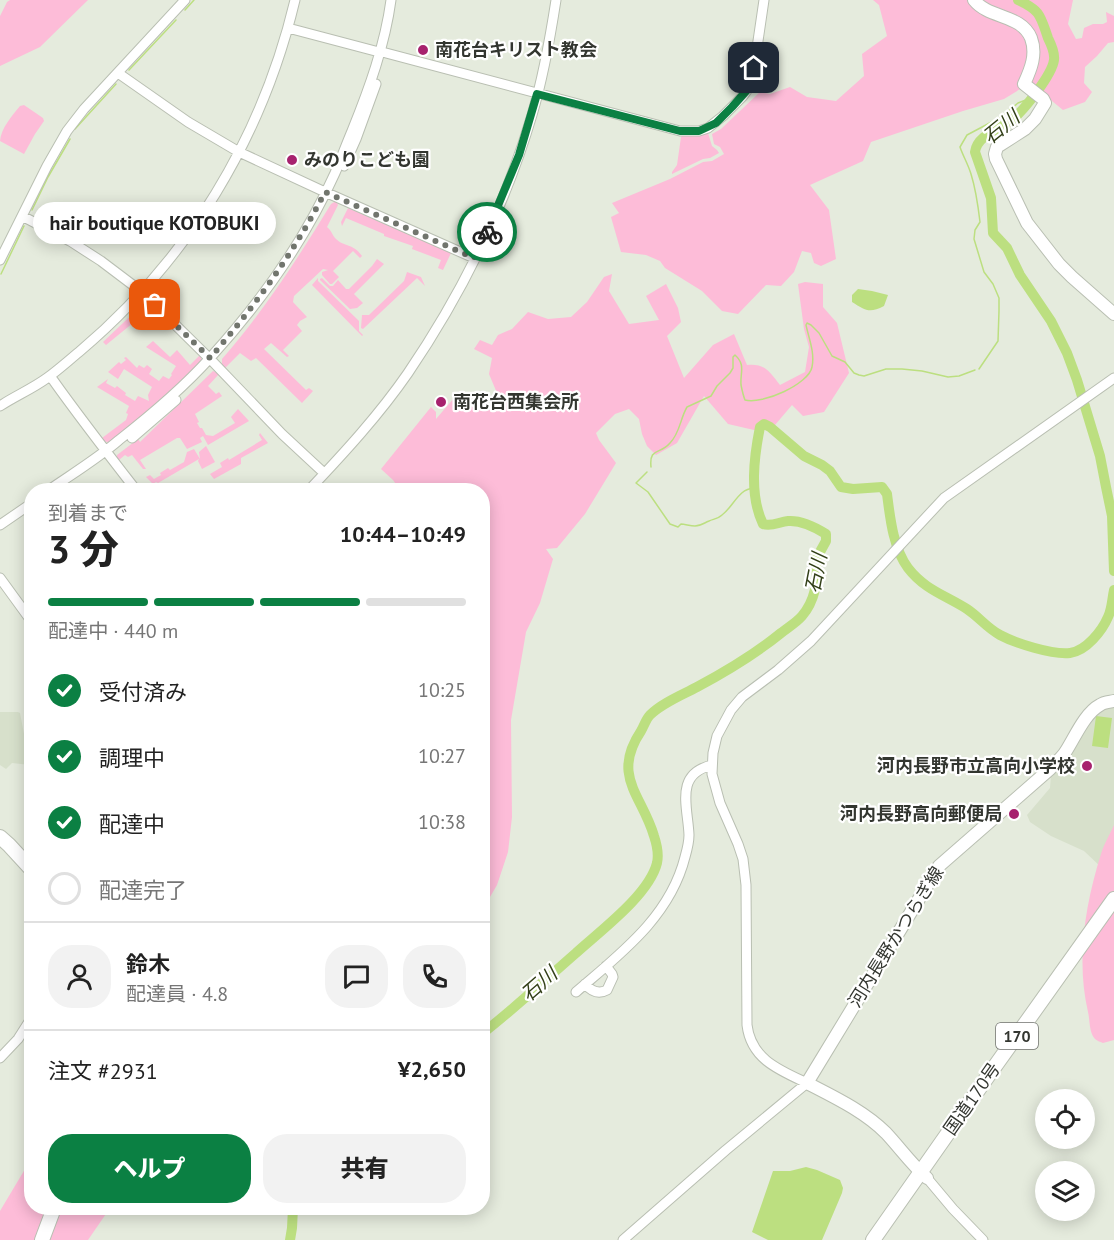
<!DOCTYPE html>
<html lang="ja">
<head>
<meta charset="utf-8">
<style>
  body { margin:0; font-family:"PT Sans","Noto Sans JP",sans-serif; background:#f2f2f2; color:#222; height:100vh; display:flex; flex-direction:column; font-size:22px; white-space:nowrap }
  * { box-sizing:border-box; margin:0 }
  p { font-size:20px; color:#767676 }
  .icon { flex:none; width:33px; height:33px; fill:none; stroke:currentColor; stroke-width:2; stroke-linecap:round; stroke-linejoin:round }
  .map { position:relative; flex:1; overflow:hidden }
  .details { position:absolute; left:24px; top:483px; width:466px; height:732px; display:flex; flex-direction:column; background:#fff; border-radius:24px; box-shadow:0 3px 15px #0003 }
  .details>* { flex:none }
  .controls { position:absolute; left:1035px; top:1089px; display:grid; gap:12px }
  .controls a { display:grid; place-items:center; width:60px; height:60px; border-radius:50%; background:#fff; box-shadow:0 3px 15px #0003; font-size:30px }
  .pin { position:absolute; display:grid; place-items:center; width:51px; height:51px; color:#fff; margin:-26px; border-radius:12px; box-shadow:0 3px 9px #0006 }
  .courier { position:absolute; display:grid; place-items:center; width:60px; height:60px; margin:-30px; border:4px solid #0b8043; border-radius:50%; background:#fff; color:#222; box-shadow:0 2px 8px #0007 }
  .bubble { position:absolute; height:42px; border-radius:21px; background:#fff; box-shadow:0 3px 15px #0003; font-size:20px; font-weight:800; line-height:42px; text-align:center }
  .headline em { font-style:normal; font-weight:800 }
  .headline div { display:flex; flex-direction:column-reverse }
  .headline { display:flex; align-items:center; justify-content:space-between; height:102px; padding:0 24px }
  h1 { font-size:39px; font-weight:800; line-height:45px }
  .bar { display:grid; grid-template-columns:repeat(4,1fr); gap:9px 6px; align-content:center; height:72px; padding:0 24px }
  .bar i { height:8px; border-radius:4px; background:#e0e0e0 }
  .bar .selected { background:#0b8043 }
  .bar p { grid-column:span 4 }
  .line { display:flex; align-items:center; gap:15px; padding:0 24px; border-top:2px solid #e0e0e0 }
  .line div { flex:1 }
  .round { display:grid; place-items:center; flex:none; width:63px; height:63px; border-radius:24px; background:#f2f2f2 }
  ol { padding:0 24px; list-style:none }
  li { display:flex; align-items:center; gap:18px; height:66px }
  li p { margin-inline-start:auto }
  li .icon { padding:6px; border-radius:50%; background:#0b8043; color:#fff; stroke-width:4 }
  li:last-child { color:#767676 }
  li i { width:33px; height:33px; border:3px solid #e0e0e0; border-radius:50% }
  .button { display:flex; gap:12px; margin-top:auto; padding:12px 24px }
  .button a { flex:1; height:69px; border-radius:24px; background:#0b8043; color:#fff; font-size:24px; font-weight:800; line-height:69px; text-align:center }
  .button a+a { background:#f2f2f2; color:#222 }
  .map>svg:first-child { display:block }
</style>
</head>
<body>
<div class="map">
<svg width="1114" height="1240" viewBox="0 0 1114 1240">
  <rect width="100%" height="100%" fill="#e5ebdd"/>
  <!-- built -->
  <path fill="#d7e0cb" d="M1114,703V871L1102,868L1084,851L1051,836L1030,822L1027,815L1050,788L1051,775L1065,760L1070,758L1072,751L1091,718L1102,708Z
    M0,712H18L20,713L30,765L12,763L6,769L0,765Z"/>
  <!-- green -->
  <path fill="#fdbcd8" d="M10,0H88L40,47L0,66V16L7,2Z
    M873,0H1073L1068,24L1076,39L1082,38L1084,28L1093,24H1103L1107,22L1106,12L1114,16V42L1108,43L1097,56L1085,67L1084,83L1092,92L1085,102L1063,110L1030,83L1004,99L963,111L871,142L863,161L810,185L829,210L836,259L821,266L814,263L811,253L802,251L794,272L781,286L766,285L738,314L722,311L702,291L665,268L660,261L646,255L621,252L611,217L619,213L612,203L670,179L703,162L712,161L724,154L720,147L714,144L712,134L721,129L760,92L770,94L790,87L807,97L836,101L864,76L862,54L887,36L879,5Z
    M24,105L43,118L44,121L35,134L24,154L0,141C1,128 12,116 20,106Z
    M708,133L712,146L717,150L719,153L710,158L703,159L672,174V172L677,165L681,137L683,135L700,136Z
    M336,201L338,205L327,227C332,231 332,235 336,239C344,247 353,243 362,256L360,258L353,251L333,271L339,277L332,284H330L322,275V272L328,270L323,269L294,296L293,302L307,317L300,321L297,325L302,331L283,350L289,356L287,357L271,343L264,349L306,390L309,388L313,391L302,403L256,358L251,361L240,353L225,368L222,365V359C264,311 298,258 331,204Z
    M348,208L451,253L443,270L438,268L441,260L412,249L413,246L384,236V234L346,218L342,226L341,222Z
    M377,259L384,264L354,294L363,303L357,308L350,309L320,280V279L322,278L330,286H333L338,280L346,289H349L372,266Z
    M407,272L421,277L425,286L417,278L363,329L361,328L362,315H369L404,281Z
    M612,274L609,291L629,324L659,320L646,296L666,284L678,308L681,322L667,336L684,378L713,345L734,334L747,365C765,363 770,372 780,385L805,372L809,347L804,329L798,284L805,282L823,284V307L837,323L849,373L824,412L803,416L792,405L775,425L754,430L728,424L704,396L677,443L656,455L647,446L642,434L639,419L629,409L615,414L596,433L599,440L616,463L585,514L557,548L546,549L553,559L540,603L526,632L511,720L512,817L508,852L497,885L483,909V490H400L393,480L381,469L431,407L436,412V419L454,398L466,406L505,412L489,374L492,358L474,349L480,340L492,345L498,335L512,329L528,312L548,319L571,317L587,302L604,277Z
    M318,278V281L359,321V331L363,335L362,336L312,285Z
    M143,304H146L152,309L144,314L106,345L103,342Z
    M153,341L170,357L177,350L190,365L200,355L202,361L159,403L110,443L104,441L102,438L126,420L128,414L126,413L129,406L97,387L108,379L106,383L115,388L117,386L126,393L125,395L135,401L138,396L149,401L148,395L152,387L124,369L118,379L108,372L119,362L121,364L126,360L124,358L126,357L137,368L139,365L144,368L147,365L152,369L149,374L159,381L163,376L169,379L172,375L171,374L176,366L146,347Z
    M213,371L219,374L208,386L216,394L219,392L222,396L195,414L199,422L197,423L200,428H202L206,435L213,436L235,423L231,417L238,409L249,421L208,445L203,436L200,438L202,442L187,449L180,438H177L140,460L146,469H143L132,455L128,457L125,455L119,460L117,459V455L138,439L140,442Z
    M260,433L268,443L241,458V464L214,479L210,474L222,467L220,463L228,458L229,460L262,440L259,435Z
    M206,446L215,462L202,469L198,461L199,459L158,483L156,482L153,484L146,477L150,475L154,479L161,475L160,473L168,468L170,470L184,462L187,452L194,449L200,459L199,452Z
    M1114,825V1040L1103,1043C1101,1042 1097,1041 1095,1039C1089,1033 1090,1020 1088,1012C1076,961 1085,905 1101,854C1104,844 1110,834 1114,825Z
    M31,1159L32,1208H110L88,1240H0V1211Z"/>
  <!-- water -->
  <path fill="#bcdf80" d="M858,289L872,291L888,295L884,306C869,314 865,310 852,302V295Z
    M1096,716L1112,718L1108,748L1092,746Z
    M806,1167L817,1170L840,1180L843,1188L842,1193L822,1240H768L752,1232L773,1171H790Z"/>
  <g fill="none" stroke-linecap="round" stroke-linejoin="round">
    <!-- stream -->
    <path stroke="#bcdf80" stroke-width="1.5" d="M185,10L194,0
      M129,70L176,20
      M75,129L116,84
      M32,210L48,177L70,139
      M1,274L24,226
      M979,369L998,341L999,311V298L993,284L984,272L974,239L975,230L980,222C978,205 976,190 971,174C968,164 963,156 960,147L967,135L1001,117L1018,103L1031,98
      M651,467C649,447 660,455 670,443C680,433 680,419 687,407L711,396L717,386L730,373L733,368V357L735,355C746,365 740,372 741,385C742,390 743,395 745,400C762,405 809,384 812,367C815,353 809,339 806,325L807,323L811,325L819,333L832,356L845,362L854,373L859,375L864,376L886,369H902L922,371L948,377L959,376L975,370
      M647,472L636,483L648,492L670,524L678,527L681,524C685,524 690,526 695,526C701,526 704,523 709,521C713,519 718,519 722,515C734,506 738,489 754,488"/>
    <!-- river -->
    <path stroke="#bcdf80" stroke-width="10" d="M1018,0C1041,11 1040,15 1048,38C1051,44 1055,53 1054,60C1052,75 1024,110 1012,120C1000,129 977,135 975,152L991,198L993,233L1007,248L1020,275L1051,321L1067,353L1077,380L1100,456L1106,487L1112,516L1114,571
      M483,1033C515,1008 545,980 576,953C600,931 649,895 657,863C659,854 657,845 654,836C642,795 611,776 641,731C644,726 646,719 650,715C662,703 682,695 697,687C727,671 754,655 781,633C787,628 796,623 802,616C814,602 820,579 815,561L826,541V534C815,527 801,520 788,521C779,522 771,527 763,524C749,495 754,457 760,427L764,424L770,427L804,456L822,465L830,471L841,487L853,489L882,487L887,494C890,517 893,548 908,568C925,590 945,595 967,609C979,617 987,628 1000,635C1015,643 1052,655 1070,653C1086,651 1102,631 1108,617C1112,609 1112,599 1114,590
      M290,1240L292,1228L293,1208"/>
    <defs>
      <path id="minor" d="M288,28L379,52
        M386,53L680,131H699L708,128L723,116L743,96L748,89L753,75L764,0
        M118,73L188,122L239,152L325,192L474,258
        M344,166L356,139L376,84
        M22,216L70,241L101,261L142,292L213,362L282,434L324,473
        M0,260L47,166L67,131L84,109L185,0
        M49,377L53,380C80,418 108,454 136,490
        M0,406C15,396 32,389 47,378C58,370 68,361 79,352C188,260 262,139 295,0
        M132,438L176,400
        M49,490C72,474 97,459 119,440C151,415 183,388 210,358C260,303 305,240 335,173C341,159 346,145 352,131C369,89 385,45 391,0
        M309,490C344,453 379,415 408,373C461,295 505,206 532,115C543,78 550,39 556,0
        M0,525L32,503
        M0,578L32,622
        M585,984C591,991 598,995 607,990L613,977L612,974L606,966
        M576,992C620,954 670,917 685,857C687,850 689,842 689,835C688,807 674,774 712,765
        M0,1058L18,1039L32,1017
        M927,1178L953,1209L983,1240
        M623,1240L726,1150L807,1083C779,1070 751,1059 747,1025L746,885L743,859L738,844L720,803L712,774L713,753L717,736L731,710L742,697L778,670L811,641L944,498L1114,378"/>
      <path id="major" d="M974,0C989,19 1021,14 1031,38C1037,54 1031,69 1024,84L1043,99L1045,103L1035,119L1025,129L997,147L995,154L996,159L1027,223L1059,264L1072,277L1114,314
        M927,1178C912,1165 900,1148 886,1133C864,1111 834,1097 807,1083L939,866L1050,769C1055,763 1062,758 1066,751C1075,737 1085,713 1100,705C1104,702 1109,702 1114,701"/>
      <path id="highway" d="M0,837L9,845L32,870
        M42,1240L54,1208
        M873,1240L988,1076L1114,899"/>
    </defs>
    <!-- minor casing -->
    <use href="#minor" stroke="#b9bfb2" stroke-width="11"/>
    <!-- major casing -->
    <use href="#major" stroke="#b9bfb2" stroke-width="14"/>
    <!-- highway casing -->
    <use href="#highway" stroke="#b9bfb2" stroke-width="16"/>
    <!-- minor -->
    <use href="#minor" stroke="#fff" stroke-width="9"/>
    <!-- major -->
    <use href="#major" stroke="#fff" stroke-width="12"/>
    <!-- highway -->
    <use href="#highway" stroke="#fff" stroke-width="14"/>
  </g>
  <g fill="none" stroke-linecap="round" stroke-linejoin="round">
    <!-- done -->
    <path stroke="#71756d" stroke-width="6" stroke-dasharray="0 10.8" d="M155,305L210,358C254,307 294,253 325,192L474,258L487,232"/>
    <!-- route -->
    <path stroke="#0b8043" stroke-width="8" d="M487,232L519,155L537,94L680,131H699L716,123L732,107L748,89L754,68"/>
  </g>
  <!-- markers -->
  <g fill="#a7226e" stroke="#fff" stroke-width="2">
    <circle cx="423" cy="50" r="6"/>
    <circle cx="292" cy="160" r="6"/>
    <circle cx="441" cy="402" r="6"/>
    <circle cx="1087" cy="766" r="6"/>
    <circle cx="1014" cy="814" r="6"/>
  </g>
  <g text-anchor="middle" stroke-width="4.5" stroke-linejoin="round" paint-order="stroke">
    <!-- shield labels -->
    <rect fill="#fff" stroke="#70726e" stroke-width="1.5" x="996" y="1023" width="42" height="26" rx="4.5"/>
    <g font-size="16" font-weight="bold" fill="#333630">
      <text x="1017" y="1042">170</text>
    </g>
    <!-- poi labels -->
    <g font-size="18" font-weight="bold" fill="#333630" stroke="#fff" text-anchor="start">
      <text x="435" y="56">南花台キリスト教会</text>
      <text x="304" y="166">みのりこども園</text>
      <text x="453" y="408">南花台西集会所</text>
      <text x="1075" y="772" text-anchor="end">河内長野市立高向小学校</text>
      <text x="1002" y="820" text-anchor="end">河内長野高向郵便局</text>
    </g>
    <!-- street labels -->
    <g font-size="18" fill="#333630" stroke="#fff">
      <text transform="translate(896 937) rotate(-58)" y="6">河内長野かつらぎ線</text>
      <text transform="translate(972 1099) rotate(-55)" y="6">国道170号</text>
    </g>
    <!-- water labels -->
    <g font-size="20" font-style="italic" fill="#334019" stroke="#fff">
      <text transform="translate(1001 127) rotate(-39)" y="7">石川</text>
      <text transform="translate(816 573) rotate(-79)" y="7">石川</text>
      <text transform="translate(539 984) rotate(-41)" y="7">石川</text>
    </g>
  </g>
</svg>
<div class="controls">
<a><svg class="icon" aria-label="locate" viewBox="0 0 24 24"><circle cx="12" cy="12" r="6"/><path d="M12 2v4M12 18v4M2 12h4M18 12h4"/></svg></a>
<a><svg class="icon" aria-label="layers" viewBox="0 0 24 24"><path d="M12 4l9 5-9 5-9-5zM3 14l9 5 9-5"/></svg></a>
</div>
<div class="pin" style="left:155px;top:305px;background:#ea580c"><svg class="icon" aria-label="bag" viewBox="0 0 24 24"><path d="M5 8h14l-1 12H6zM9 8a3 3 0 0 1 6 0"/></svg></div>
<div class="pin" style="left:754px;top:68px;background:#1f2937"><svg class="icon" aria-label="home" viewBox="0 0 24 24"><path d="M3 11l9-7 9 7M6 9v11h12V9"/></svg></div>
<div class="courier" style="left:487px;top:232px"><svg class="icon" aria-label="bike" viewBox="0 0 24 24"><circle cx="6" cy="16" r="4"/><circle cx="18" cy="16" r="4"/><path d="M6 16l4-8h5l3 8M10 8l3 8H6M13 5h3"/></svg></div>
<div class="bubble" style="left:33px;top:202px;width:243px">hair boutique KOTOBUKI</div>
<section class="details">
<div class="headline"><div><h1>3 分</h1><p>到着まで</p></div><em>10:44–10:49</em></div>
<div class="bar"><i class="selected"></i><i class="selected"></i><i class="selected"></i><i></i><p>配達中 · 440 m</p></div>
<ol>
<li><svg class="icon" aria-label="check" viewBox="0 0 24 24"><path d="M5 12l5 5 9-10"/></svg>受付済み<p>10:25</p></li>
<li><svg class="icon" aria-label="check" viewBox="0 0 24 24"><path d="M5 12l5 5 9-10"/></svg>調理中<p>10:27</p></li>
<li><svg class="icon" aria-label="check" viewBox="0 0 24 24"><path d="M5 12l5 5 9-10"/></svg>配達中<p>10:38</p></li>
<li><i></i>配達完了</li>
</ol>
<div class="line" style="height:108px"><a class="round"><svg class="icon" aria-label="person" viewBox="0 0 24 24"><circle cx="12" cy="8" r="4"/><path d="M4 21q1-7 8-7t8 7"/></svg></a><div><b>鈴木</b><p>配達員 · 4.8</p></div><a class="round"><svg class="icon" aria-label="chat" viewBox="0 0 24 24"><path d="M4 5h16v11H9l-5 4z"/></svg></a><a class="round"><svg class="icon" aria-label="phone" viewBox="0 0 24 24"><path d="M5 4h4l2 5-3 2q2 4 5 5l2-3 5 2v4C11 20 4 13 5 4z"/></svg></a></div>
<div class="line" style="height:78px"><div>注文 #2931</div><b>¥2,650</b></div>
<div class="button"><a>ヘルプ</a><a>共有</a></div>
</section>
</div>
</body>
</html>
